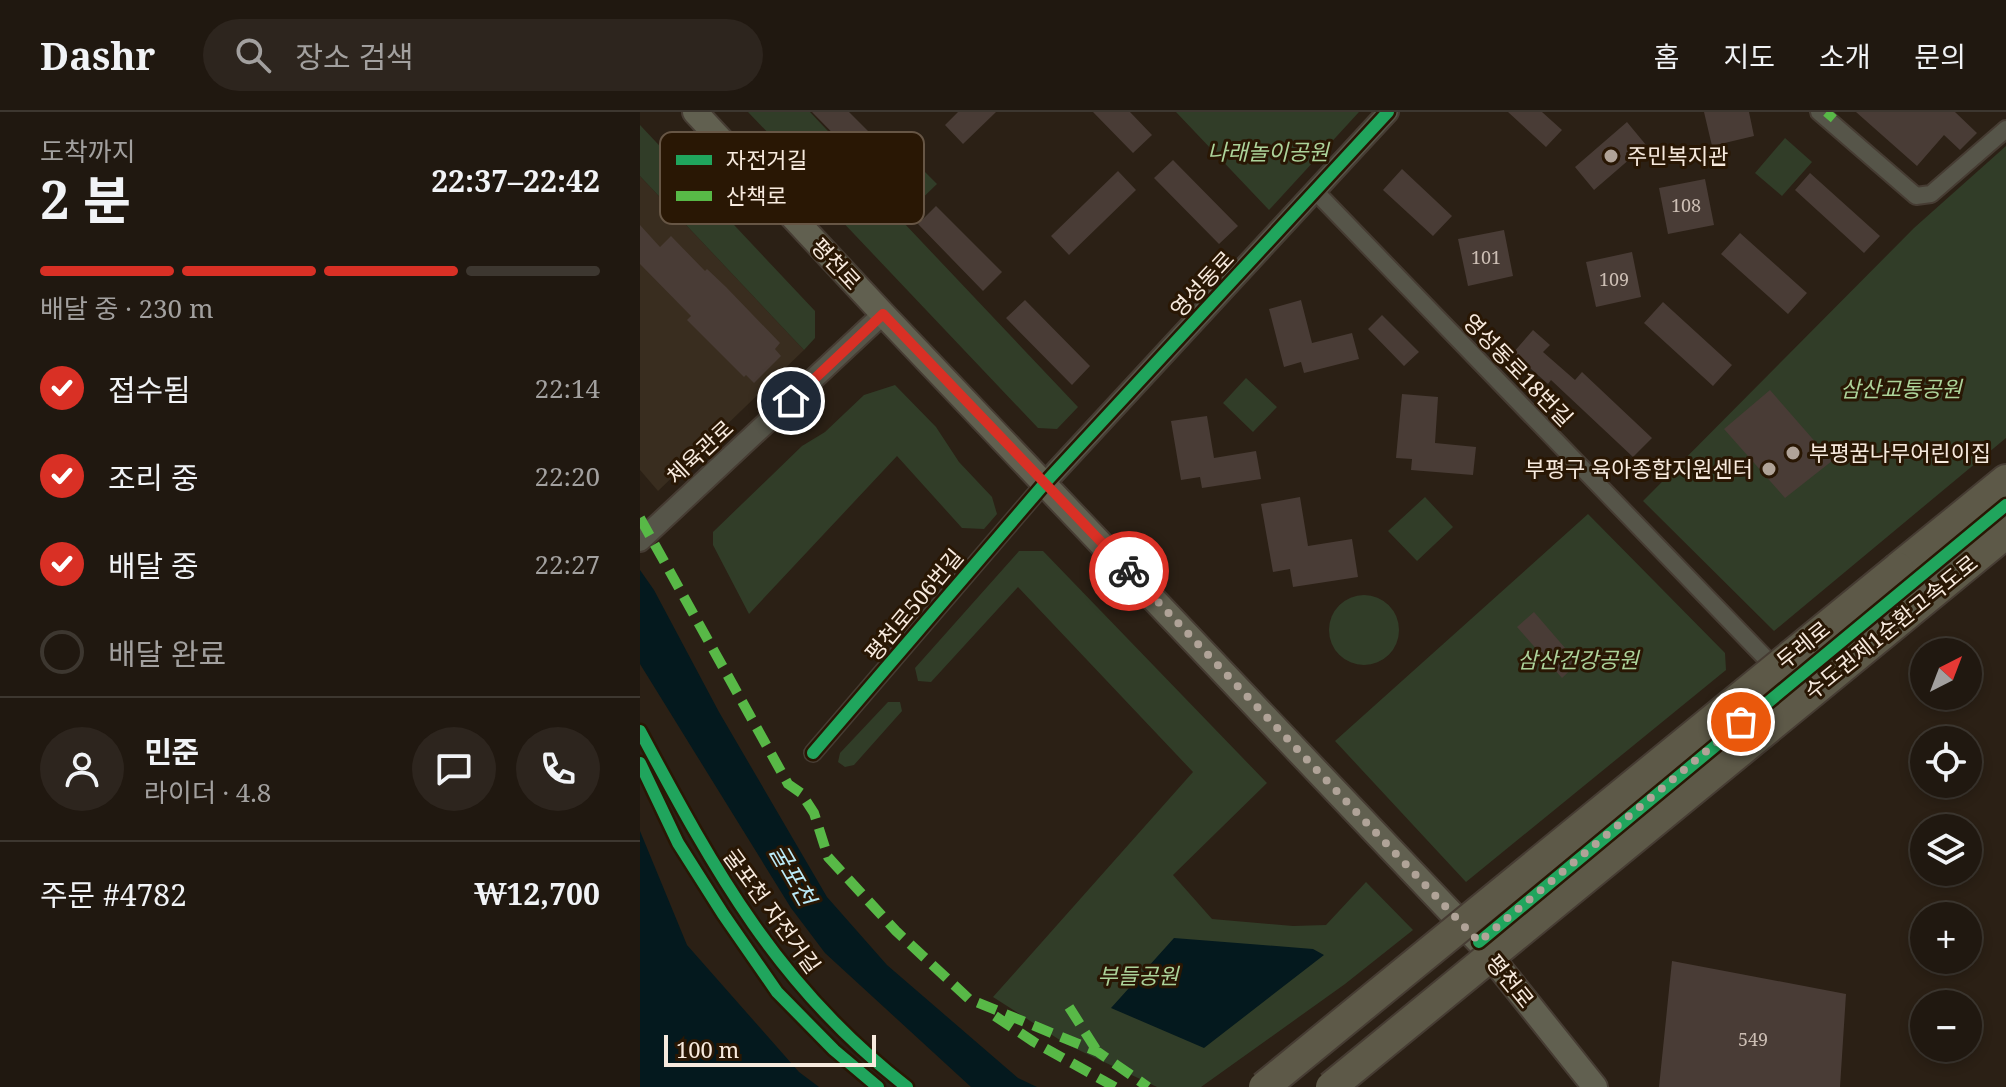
<!DOCTYPE html>
<html lang="ko">
<head>
<meta charset="utf-8">
<style>
  body { margin:0; font-family:"Noto Serif","Noto Sans KR",serif; background:#2d251e; color:#f1f3f6; height:100vh; display:flex; flex-direction:column; font-size:30px; white-space:nowrap }
  * { box-sizing:border-box; margin:0 }
  p { font-size:26px; color:#a2a09f }
  .icon { flex:none; width:44px; height:44px; fill:none; stroke:currentColor; stroke-width:2; stroke-linecap:round; stroke-linejoin:round }
  .map { position:relative; flex:1; overflow:hidden }
  .drawer { display:flex; flex-direction:column; background:#201810; width:640px }
  .drawer>* { flex:none }
  .needle { width:52px; rotate:42deg }
  .controls { position:absolute; left:1270px; top:526px; display:grid; gap:16px }
  .controls a { display:grid; place-items:center; width:72px; height:72px; border-radius:50%; background:#201810; box-shadow:0 4px 12px #0003,0 0 0 2px #3d3730; font-size:40px }
  .scale { position:absolute; left:24px; bottom:20px; width:212px; box-sizing:border-box; padding-left:8px; border:4px solid #f7eade; border-top:0; font-size:22px; line-height:28px; white-space:nowrap; color:#f7eade; -webkit-text-stroke:6px #291704; paint-order:stroke }
  .pin { position:absolute; display:grid; place-items:center; width:68px; height:68px; color:#fff; margin:-34px; border:4px solid #fff; border-radius:50%; box-shadow:0 2px 8px #0007 }
  .courier { position:absolute; display:grid; place-items:center; width:80px; height:80px; margin:-40px; border:6px solid #d93025; border-radius:50%; background:#fff; color:#222; box-shadow:0 2px 10px #0007 }
  .overview em { font-style:normal; font-weight:700 }
  .overview div { display:flex; flex-direction:column-reverse }
  .overview { display:flex; align-items:center; justify-content:space-between; height:136px; padding:0 40px }
  h1 { font-size:52px; font-weight:700; line-height:60px }
  .bar { display:grid; grid-template-columns:repeat(4,1fr); gap:12px 8px; align-content:center; height:96px; padding:0 40px }
  .bar i { height:10px; border-radius:6px; background:#3d3730 }
  .bar .selected { background:#d93025 }
  .bar p { grid-column:span 4 }
  .line { display:flex; align-items:center; gap:20px; padding:0 40px; border-top:2px solid #3d3730 }
  .line div { flex:1 }
  .round { display:grid; place-items:center; flex:none; width:84px; height:84px; border-radius:42px; background:#2d251e }
  ol { padding:0 40px; list-style:none }
  li { display:flex; align-items:center; gap:24px; height:88px }
  li p { margin-inline-start:auto }
  li .icon { padding:8px; border-radius:50%; background:#d93025; color:#fff; stroke-width:4 }
  li:last-child { color:#a2a09f }
  li i { width:44px; height:44px; border:4px solid #3d3730; border-radius:50% }
  header { display:flex; align-items:center; gap:48px; box-sizing:border-box; height:112px; padding:0 40px; background:#201810; border-bottom:2px solid #3d3730 }
  header strong { font-size:38px }
  nav { display:flex; gap:44px; margin-inline-start:auto; font-size:28px }
  .search { width:560px; height:72px; background:#2d251e; display:flex; align-items:center; gap:20px; box-sizing:border-box; padding:0 28px; border-radius:44px; color:#a2a09f; font-size:30px }
  main { display:flex; flex:1; min-height:0 }
  .map>svg:first-child { display:block }
</style>
</head>
<body>
<header>
<strong>Dashr</strong>
<div class="search"><svg class="icon" aria-label="search" viewBox="0 0 24 24"><circle cx="10" cy="10" r="6"/><path d="M15 15l6 6"/></svg>장소 검색</div>
<nav><a>홈</a><a>지도</a><a>소개</a><a>문의</a></nav>
</header>
<main>
<section class="drawer">
<div class="overview"><div><h1>2 분</h1><p>도착까지</p></div><em>22:37–22:42</em></div>
<div class="bar"><i class="selected"></i><i class="selected"></i><i class="selected"></i><i></i><p>배달 중 · 230 m</p></div>
<ol>
<li><svg class="icon" aria-label="check" viewBox="0 0 24 24"><path d="M5 12l5 5 9-10"/></svg>접수됨<p>22:14</p></li>
<li><svg class="icon" aria-label="check" viewBox="0 0 24 24"><path d="M5 12l5 5 9-10"/></svg>조리 중<p>22:20</p></li>
<li><svg class="icon" aria-label="check" viewBox="0 0 24 24"><path d="M5 12l5 5 9-10"/></svg>배달 중<p>22:27</p></li>
<li><i></i>배달 완료</li>
</ol>
<div class="line" style="height:144px"><a class="round"><svg class="icon" aria-label="person" viewBox="0 0 24 24"><circle cx="12" cy="8" r="4"/><path d="M4 21q1-7 8-7t8 7"/></svg></a><div><b>민준</b><p>라이더 · 4.8</p></div><a class="round"><svg class="icon" aria-label="chat" viewBox="0 0 24 24"><path d="M4 5h16v11H9l-5 4z"/></svg></a><a class="round"><svg class="icon" aria-label="phone" viewBox="0 0 24 24"><path d="M5 4h4l2 5-3 2q2 4 5 5l2-3 5 2v4C11 20 4 13 5 4z"/></svg></a></div>
<div class="line" style="height:104px"><div>주문 #4782</div><b>₩12,700</b></div>
</section>
<div class="map">
<svg width="1366" height="975" viewBox="0 0 1366 975">
  <rect width="100%" height="100%" fill="#2b2015"/>
  <!-- education -->
  <path fill="#392d1f" d="M0,64L164,238L18,379L0,358Z"/>
  <!-- green -->
  <path fill="#313d28" d="M108,0H170L218,51L226,66L190,86L183,84L176,71Z
    M536,0H719L629,98Z
    M0,13L175,199V226L164,238L0,64Z
    M1145,26L1172,50L1142,84L1115,61Z
    M1366,34V326L1134,519L1003,389L1274,116Z
    M274,49L297,72L268,100L246,76Z
    M229,74L438,295L417,317L398,316L196,103L193,99L195,93Z
    M606,266L637,295L613,320L583,291Z
    M255,273L296,315L319,350L352,385L357,402L344,417L322,416L257,344L109,502L73,433V420L162,334L185,320L224,283Z
    M785,385L813,415L777,449L748,419Z
    M948,402L1085,541L1086,558L826,770L695,629Z
    M379,439H403L627,671L533,763L572,807L653,814L686,813L726,770L773,818L705,872L561,975H517L426,932L353,885L553,660L378,475L291,570L278,569L275,556Z
    M689 518a35 35 0 1 1 70 0a35 35 0 1 1-70 0Z
    M248,590H260L262,599L214,653L205,655L198,650L200,641Z"/>
  <!-- water -->
  <path fill="#04191e" d="M0,458L14,478L79,600L187,785L247,853L378,966L397,975H331L185,841L151,796L0,552Z
    M0,719L47,833L159,960L179,975H0Z
    M534,826L673,837L684,843L564,936L471,896Z"/>
  <!-- building -->
  <path fill="#493c36" d="M172,0H209L246,37L227,56Z
    M318,0H356L323,32L305,13Z
    M453,0H490L512,23L493,41Z
    M868,0H902L922,18L906,35Z
    M1064,0H1109L1114,24L1072,34Z
    M1216,0H1315L1337,21L1320,38L1304,23L1277,54Z
    M987,10L1006,33L954,78L935,55Z
    M533,48L598,114L579,132L514,66Z
    M762,57L812,104L793,124L743,78Z
    M478,59L496,78L429,143L411,124Z
    M1170,61L1240,124L1224,141L1155,78Z
    M1065,67L1074,113L1028,122L1019,76Z
    M296,94L362,160L343,179L278,112Z
    M0,113L20,135L31,124L65,159L67,157L86,175L140,231L135,237L141,244L114,271L106,263L104,265L47,208L51,204L0,152Z
    M864,118L873,164L828,174L818,127Z
    M1100,121L1167,181L1148,202L1081,142Z
    M992,140L1001,185L956,195L946,150Z
    M385,188L450,254L432,273L366,206Z
    M661,188L672,231L712,221L719,247L664,261L661,250L644,255L629,197Z
    M1023,190L1092,253L1073,274L1004,211Z
    M742,203L779,240L764,254L728,217Z
    M893,218L910,233L903,240L935,268L942,260L1012,326L993,345L911,268L908,272L873,241Z
    M1130,278L1192,349L1145,386L1084,317Z
    M762,282L798,285L795,331L836,335L833,363L771,358L772,347L756,346Z
    M567,304L574,346L616,339L621,367L562,376L560,365L541,368L531,309Z
    M660,385L668,434L712,427L718,465L653,475L650,457L633,460L621,392Z
    M894,500L938,551L922,566L877,515Z
    M1032,849L1206,882L1200,975H1019Z"/>
  <g fill="none" stroke-linecap="round" stroke-linejoin="round">
    <defs>
      <path id="minor" d="M1179,0L1276,84L1291,82L1366,17
        M676,80L1138,559
        M173,641L405,371"/>
      <path id="tertiary" d="M405,371L748,0
        M0,429L243,202
        M839,830L1366,393"/>
      <path id="secondary" d="M55,0L243,202L839,830L955,975"/>
      <path id="motorway" d="M1258,456L1366,368"/>
    </defs>
    <!-- minor casing -->
    <use href="#minor" stroke="#463c33" stroke-width="20"/>
    <!-- tertiary casing -->
    <use href="#tertiary" stroke="#463c33" stroke-width="24"/>
    <!-- secondary casing -->
    <use href="#secondary" stroke="#463c33" stroke-width="28"/>
    <!-- motorway casing -->
    <use href="#motorway" stroke="#463c33" stroke-width="34"/>
    <!-- minor -->
    <use href="#minor" stroke="#565549" stroke-width="16"/>
    <!-- tertiary -->
    <use href="#tertiary" stroke="#565549" stroke-width="20"/>
    <!-- secondary -->
    <use href="#secondary" stroke="#616050" stroke-width="24"/>
    <!-- motorway -->
    <use href="#motorway" stroke="#5d5948" stroke-width="30"/>
    <defs>
      <path id="motorway-bridge" d="M624,975L1258,456
        M691,975L1366,421"/>
    </defs>
    <!-- motorway-bridge casing -->
    <use href="#motorway-bridge" stroke="#463c33" stroke-width="34" stroke-linecap="butt"/>
    <!-- motorway-bridge -->
    <use href="#motorway-bridge" stroke="#5d5948" stroke-width="30"/>
    <!-- quiet -->
    <path stroke="#58b947" stroke-width="10" stroke-dasharray="20 10" stroke-linecap="butt" d="M1187,7L1193,0
      M0,406L148,672L161,681L174,701L188,745L256,819L329,887L458,940L508,975
      M429,895L457,939
      M355,904L394,930L475,975"/>
    <defs>
      <path id="cycleway" d="M0,619C75,759 138,875 267,975
        M173,641L405,371L748,0
        M0,651L38,731L83,802L137,880L194,938L238,975
        M839,830L1366,393"/>
    </defs>
    <!-- cycleway casing -->
    <use href="#cycleway" stroke="#291704" stroke-width="17"/>
    <!-- cycleway -->
    <use href="#cycleway" stroke="#20a55d" stroke-width="12"/>
  </g>
  <g fill="none" stroke-linecap="round" stroke-linejoin="round">
    <!-- done -->
    <path stroke="#b0a398" stroke-width="8" stroke-dasharray="0 14.4" d="M489,459L839,830L1101,610"/>
    <!-- route -->
    <path stroke="#d93025" stroke-width="10" d="M151,289L243,202L489,459"/>
  </g>
  <!-- markers -->
  <g fill="#b0a398" stroke="#291704" stroke-width="3">
    <circle cx="971" cy="44" r="8"/>
    <circle cx="1153" cy="341" r="8"/>
    <circle cx="1129" cy="357" r="8"/>
  </g>
  <g text-anchor="middle" stroke-width="6" stroke-linejoin="round" paint-order="stroke">
    <!-- number labels -->
    <g font-size="18" fill="#ccbeb4">
      <text x="1046" y="100">108</text>
      <text x="846" y="152">101</text>
      <text x="974" y="174">109</text>
      <text x="1113" y="934">549</text>
    </g>
    <!-- park labels -->
    <g font-size="22" font-style="italic" fill="#acd39a" stroke="#291704">
      <text x="628" y="48">나래놀이공원</text>
      <text x="1261" y="285">삼산교통공원</text>
      <text x="938" y="556">삼산건강공원</text>
      <text x="498" y="872">부들공원</text>
    </g>
    <!-- poi labels -->
    <g font-size="22" fill="#f7eade" stroke="#291704" text-anchor="start">
      <text x="987" y="52">주민복지관</text>
      <text x="1169" y="349">부평꿈나무어린이집</text>
      <text x="1113" y="365" text-anchor="end">부평구 육아종합지원센터</text>
    </g>
    <!-- street labels -->
    <g font-size="22" fill="#f7eade" stroke="#291704">
      <text transform="translate(196 152) rotate(47)" y="8">평천로</text>
      <text transform="translate(562 172) rotate(-47)" y="8">영성동로</text>
      <text transform="translate(878 258) rotate(46)" y="8">영성동로18번길</text>
      <text transform="translate(60 340) rotate(-43)" y="8">체육관로</text>
      <text transform="translate(274 493) rotate(-50)" y="8">평천로506번길</text>
      <text transform="translate(1251 515) rotate(-39)" y="8">수도권제1순환고속도로</text>
      <text transform="translate(1163 533) rotate(-39)" y="8">두레로</text>
      <text transform="translate(132 799) rotate(54)" y="8">굴포천 자전거길</text>
      <text transform="translate(870 869) rotate(51)" y="8">평천로</text>
    </g>
    <!-- water labels -->
    <g font-size="24" font-style="italic" fill="#bbebf9" stroke="#291704">
      <text transform="translate(152 763) rotate(60)" y="8">굴포천</text>
    </g>
  </g>
  <!-- legend -->
  <rect x="20" y="20" width="264" height="92" rx="12" fill="#291704" stroke="#675645" stroke-width="2"/>
  <rect x="36" y="43" width="36" height="10" fill="#20a55d"/>
  <rect x="36" y="79" width="36" height="10" fill="#58b947"/>
  <g font-size="22" fill="#f7eade">
    <text x="86" y="56">자전거길</text>
    <text x="86" y="92">산책로</text>
  </g>
</svg>
<div class="controls">
<a><svg class="needle" viewBox="-14 -14 28 28"><path d="M0-13l5 13h-10z" fill="#e53935"/><path d="M0 13l5-13h-10z" fill="#a2a09f"/></svg></a>
<a><svg class="icon" aria-label="locate" viewBox="0 0 24 24"><circle cx="12" cy="12" r="6"/><path d="M12 2v4M12 18v4M2 12h4M18 12h4"/></svg></a>
<a><svg class="icon" aria-label="layers" viewBox="0 0 24 24"><path d="M12 4l9 5-9 5-9-5zM3 14l9 5 9-5"/></svg></a>
<a>+</a>
<a>−</a>
</div>
<div class="scale">100 m</div>
<div class="pin" style="left:1101px;top:610px;background:#ea580c"><svg class="icon" aria-label="bag" viewBox="0 0 24 24"><path d="M5 8h14l-1 12H6zM9 8a3 3 0 0 1 6 0"/></svg></div>
<div class="pin" style="left:151px;top:289px;background:#1f2937"><svg class="icon" aria-label="home" viewBox="0 0 24 24"><path d="M3 11l9-7 9 7M6 9v11h12V9"/></svg></div>
<div class="courier" style="left:489px;top:459px"><svg class="icon" aria-label="bike" viewBox="0 0 24 24"><circle cx="6" cy="16" r="4"/><circle cx="18" cy="16" r="4"/><path d="M6 16l4-8h5l3 8M10 8l3 8H6M13 5h3"/></svg></div>
</div>
</main>
</body>
</html>
